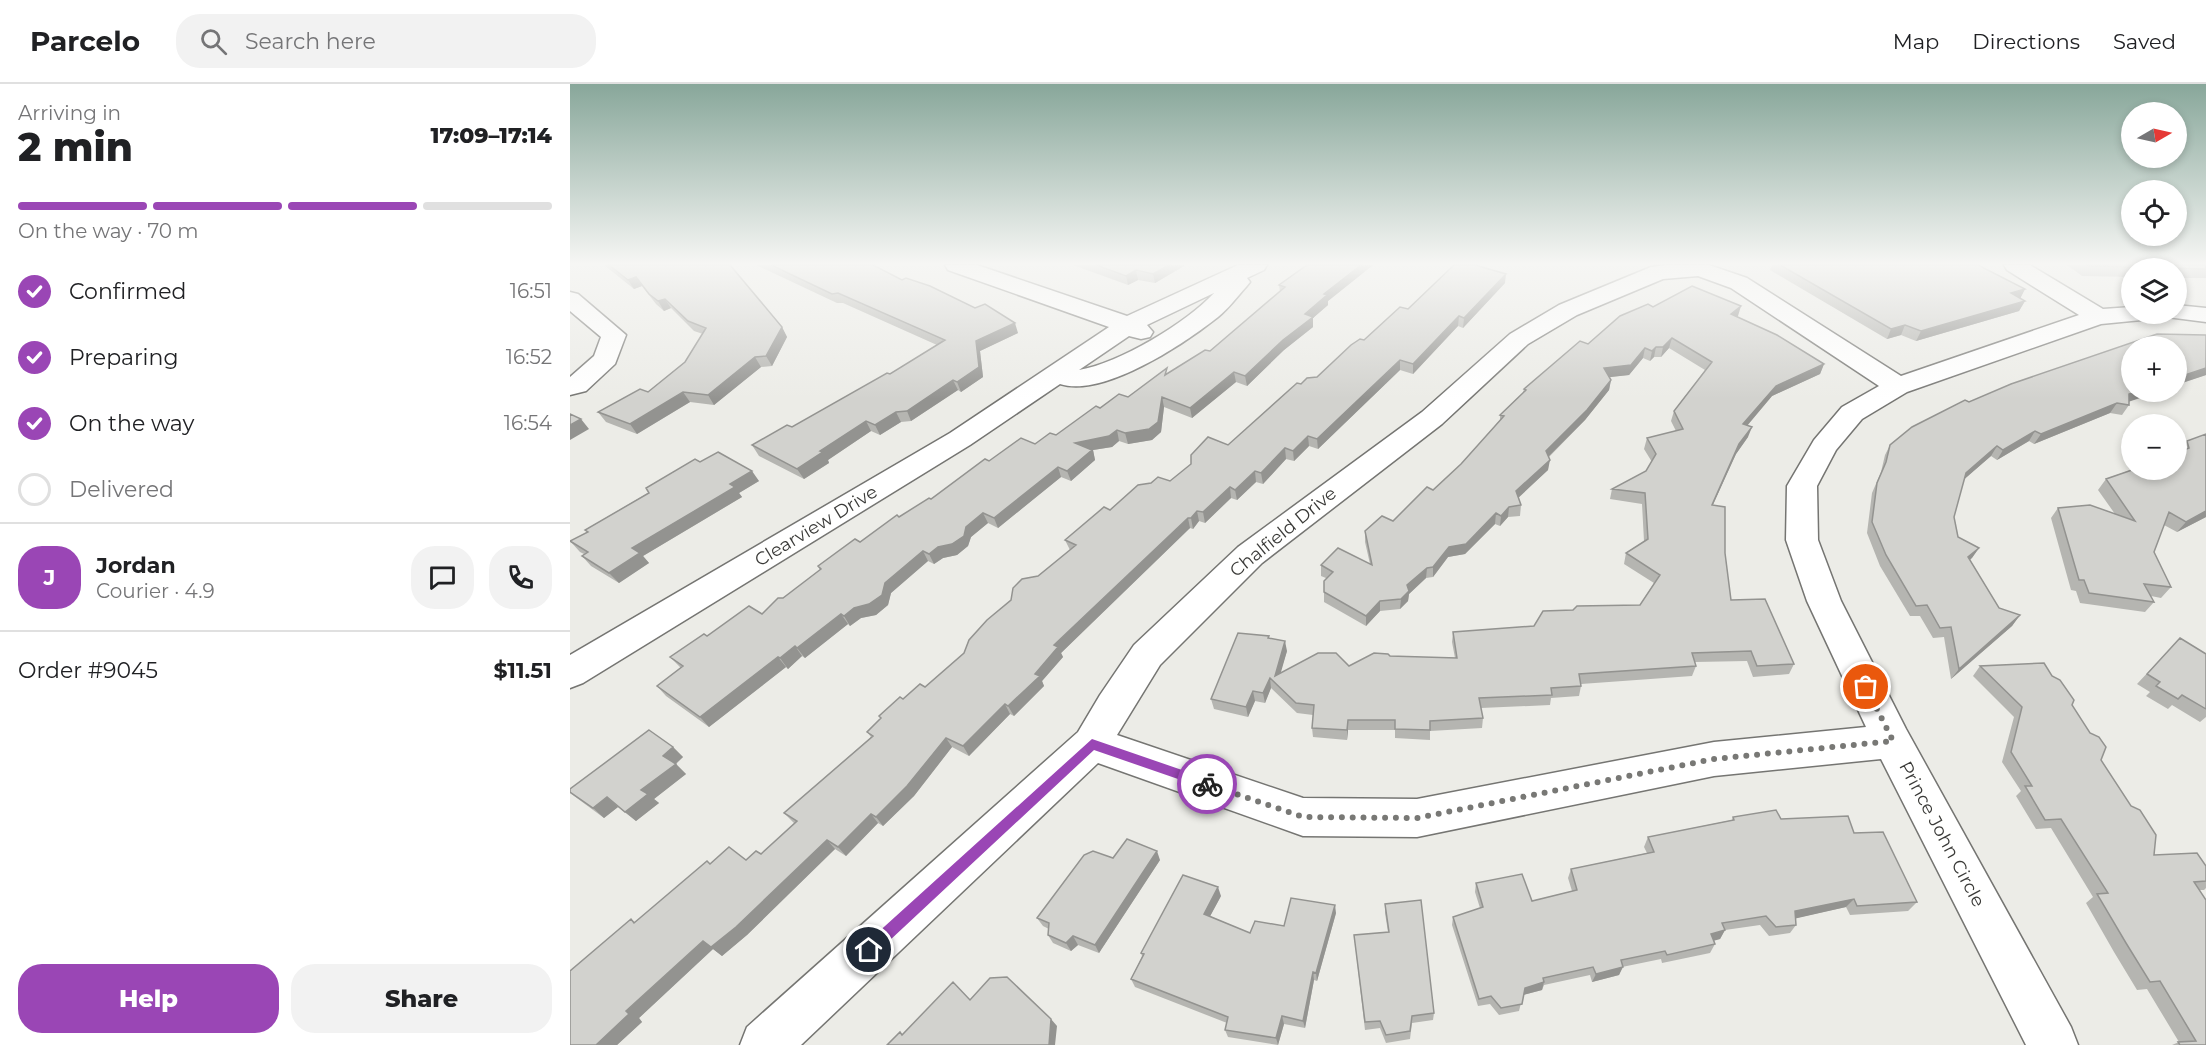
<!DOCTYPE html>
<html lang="en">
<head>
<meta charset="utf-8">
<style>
  body { margin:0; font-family:Montserrat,sans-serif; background:#f2f2f2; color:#202124; height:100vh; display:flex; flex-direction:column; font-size:22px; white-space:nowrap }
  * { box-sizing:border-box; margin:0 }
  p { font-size:20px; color:#757577 }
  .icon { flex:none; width:33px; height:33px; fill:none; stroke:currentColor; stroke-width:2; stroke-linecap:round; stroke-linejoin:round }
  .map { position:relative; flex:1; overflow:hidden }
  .side { display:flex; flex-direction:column; background:#fff; width:570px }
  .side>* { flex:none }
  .needle { width:39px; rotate:81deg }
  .fabs { position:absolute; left:1551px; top:18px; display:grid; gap:12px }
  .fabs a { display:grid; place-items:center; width:66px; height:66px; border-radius:50%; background:#fff; box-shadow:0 3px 9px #0003; font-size:30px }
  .pin { position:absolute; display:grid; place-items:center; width:51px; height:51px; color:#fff; margin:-26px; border:3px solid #fff; border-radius:50%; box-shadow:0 2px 6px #0007 }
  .courier { position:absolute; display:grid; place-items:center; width:60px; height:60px; margin:-30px; border:4px solid #9a46b5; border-radius:50%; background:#fff; color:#222; box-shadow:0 2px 8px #0007 }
  .overview em { font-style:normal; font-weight:800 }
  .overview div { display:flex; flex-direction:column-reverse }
  .overview { display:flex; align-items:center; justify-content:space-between; height:102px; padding:0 18px }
  h1 { font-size:39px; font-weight:800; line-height:45px }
  .bar { display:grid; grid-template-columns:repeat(4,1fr); gap:9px 6px; align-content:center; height:72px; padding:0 18px }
  .bar i { height:8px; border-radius:4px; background:#e0e0e0 }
  .bar .on { background:#9a46b5 }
  .bar p { grid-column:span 4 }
  .line { display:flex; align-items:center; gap:15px; padding:0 18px; border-top:2px solid #e0e0e0 }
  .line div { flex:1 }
  .round { display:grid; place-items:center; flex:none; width:63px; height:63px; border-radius:24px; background:#f2f2f2 }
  ol { padding:0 18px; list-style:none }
  li { display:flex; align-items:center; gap:18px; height:66px }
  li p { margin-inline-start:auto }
  li .icon { padding:6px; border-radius:50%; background:#9a46b5; color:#fff; stroke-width:4 }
  li:last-child { color:#757577 }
  li i { width:33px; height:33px; border:3px solid #e0e0e0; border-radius:50% }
  .button { display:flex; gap:12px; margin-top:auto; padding:12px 18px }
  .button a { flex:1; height:69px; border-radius:24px; background:#9a46b5; color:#fff; font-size:24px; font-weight:800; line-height:69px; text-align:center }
  .button a+a { background:#f2f2f2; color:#202124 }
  header { display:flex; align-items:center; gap:36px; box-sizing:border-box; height:84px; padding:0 30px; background:#fff; border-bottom:2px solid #e0e0e0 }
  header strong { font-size:28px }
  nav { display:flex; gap:33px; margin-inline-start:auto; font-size:21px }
  .search { width:420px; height:54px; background:#f2f2f2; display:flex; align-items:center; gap:15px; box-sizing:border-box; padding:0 21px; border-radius:24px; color:#757577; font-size:22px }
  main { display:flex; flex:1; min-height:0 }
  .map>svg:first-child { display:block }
</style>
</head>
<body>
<header>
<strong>Parcelo</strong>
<div class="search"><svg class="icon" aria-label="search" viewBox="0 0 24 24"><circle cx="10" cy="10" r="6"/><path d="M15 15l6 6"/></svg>Search here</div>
<nav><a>Map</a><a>Directions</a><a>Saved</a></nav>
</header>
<main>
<section class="side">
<div class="overview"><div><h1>2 min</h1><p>Arriving in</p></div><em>17:09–17:14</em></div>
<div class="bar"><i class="on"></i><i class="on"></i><i class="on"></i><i></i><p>On the way · 70 m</p></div>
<ol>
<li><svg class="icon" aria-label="check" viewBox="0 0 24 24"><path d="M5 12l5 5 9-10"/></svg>Confirmed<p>16:51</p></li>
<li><svg class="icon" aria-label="check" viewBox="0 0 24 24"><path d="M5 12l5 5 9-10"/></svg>Preparing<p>16:52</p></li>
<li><svg class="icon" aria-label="check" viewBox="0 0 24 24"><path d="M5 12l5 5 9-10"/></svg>On the way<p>16:54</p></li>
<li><i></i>Delivered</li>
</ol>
<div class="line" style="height:108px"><b class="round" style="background:#9a46b5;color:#fff">J</b><div><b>Jordan</b><p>Courier · 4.9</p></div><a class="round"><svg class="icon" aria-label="chat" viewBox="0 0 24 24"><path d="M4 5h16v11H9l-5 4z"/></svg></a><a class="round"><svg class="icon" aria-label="phone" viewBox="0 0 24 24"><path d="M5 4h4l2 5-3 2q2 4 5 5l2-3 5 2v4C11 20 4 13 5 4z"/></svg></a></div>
<div class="line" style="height:78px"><div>Order #9045</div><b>$11.51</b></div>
<div class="button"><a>Help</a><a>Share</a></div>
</section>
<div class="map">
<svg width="1636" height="961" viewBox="0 0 1636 961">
  <rect width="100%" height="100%" fill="#ecece7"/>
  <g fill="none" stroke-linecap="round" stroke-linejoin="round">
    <defs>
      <path id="minor" d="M375,181H407L557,232L668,181H697L694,186L677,194L680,198L676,203C667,213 658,225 648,233C614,260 533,314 490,300L400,361L13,599L0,604V571L380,349L539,243L378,186ZM644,209C616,239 550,279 509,286L559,252L571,255L580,253L583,248L577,241Z
        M1096,181H1139L1177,194L1331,292L1509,231L1437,186L1434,181H1460L1533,225L1562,223V230H1585L1582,235L1531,240L1337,308L1292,335L1266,366L1247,402L1248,456L1271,517L1336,645L1501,943L1508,961H1456L1311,675L1144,692L847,753L733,752L528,679L231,961H170L177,943L508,648L530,611L564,561L668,463L852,328L940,250L989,221L1081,183ZM1128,192L1161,204L1309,302L1272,323L1244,356L1217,402L1216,456L1237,517L1296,643L1144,658L847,715L733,714L547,651L590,581L692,479L872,340L958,260L1007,231L1093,195Z
        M0,208L8,210L56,251L45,280L16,307L0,311V293L24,272L31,253L0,227Z
        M1606,221L1636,224V238L1597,233L1595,230H1606Z"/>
    </defs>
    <!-- minor casing -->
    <use href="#minor" stroke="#757572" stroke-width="3"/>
    <!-- minor -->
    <use href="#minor" fill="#fff" fill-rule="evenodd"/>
  </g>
  <!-- wall -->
  <path fill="#b5b5b1" d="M34,181H160L212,243L217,253L202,282L191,283L144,321L120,318L67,350L36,338L28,328L78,308L115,278L133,250L124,247L101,224L94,227L86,220L72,202L64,205Z
    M186,181H303L332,196L448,249L410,267L413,293L391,308L388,306L341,337L331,338L310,351L301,347L258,376L259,379L234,395L189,372L182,361L222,343L320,290L367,261L273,219H267Z
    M503,181H614V182L585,199L568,196L558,201Z
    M737,181H803L758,217V221L743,234V243L714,266L677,302L666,298L622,334L594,323L591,348L582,356L558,360L549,357L542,363L523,366L525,376L501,397L491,393L428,444L418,439L401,453L398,462L387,471L373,474L364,480L358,477L321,509L318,521L306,531L291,534L280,542L278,540L235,574L232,572L218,585L216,583L139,643L96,612L87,602L111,584L100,573L137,552L192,530L250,486L248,482L290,458L329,433L361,415L419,377L486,351L530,324L558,313L598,290L640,267L710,208L709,201Z
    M1202,181H1408L1455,205L1450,214L1455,217L1449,227L1346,257L1331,251L1317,255L1200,186Z
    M1497,181H1636V194H1606V184H1562V193L1512,192Z
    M935,199L893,244L888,242L843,290L830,286L748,365L739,362L724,377L716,375L693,400L686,398L667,416L661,414L635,439L629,437L623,445L620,444L491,569L493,573L472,597L474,602L444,632L440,630L399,672L382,663L344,712L313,742L308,739L276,772L265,765L177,851L152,872L143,865L69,934L72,938L47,961H0L61,835L65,838L140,780L176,776L191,770L225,740L214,729L301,653L297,648L311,634L309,632L333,615L355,603L394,569L468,492L500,466L495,456L540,426L600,397L658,361L731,300L747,293L794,256L838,225Z
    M1083,223L1168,232L1167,233L1254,280L1250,290L1202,312L1177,342L1178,353L1166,370L1143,421L1155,469L1161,516L1224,580L1219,590L1183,593L1177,577L1125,578L1126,582L1122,592L1011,600V602L1009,612L981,614L980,621L911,624L913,634L912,644L860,647V656L825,654V646H778L777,656L743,653L742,644L743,631L727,629L701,604L695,619L685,617L678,633L644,625L641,615L700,554L717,567L710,589L779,582L820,572L885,574L882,558L883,548L964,542L1003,526L1070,521L1084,499L1054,480L1056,469L1074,457L1072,420L1040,415L1042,405L1076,387L1082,378L1074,365L1077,354L1106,347L1101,337L1104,327L1135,286L1099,264L1091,273H1084L1080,277L1073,274L1059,291L1039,293L1041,296L1039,306L1015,336L979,373L978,386L948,413L951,421L950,432L938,433L930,442L925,440L895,470L878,473L863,493L856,494L839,510L838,517L830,525L810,527L796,542L754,518V508L756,494L751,492V481L800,480L795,458V447L823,437L863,406L891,380L930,336V331L953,309L954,305L1018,260Z
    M1636,251V291L1606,301L1562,308H1588L1559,317V321L1552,331L1540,329L1464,360L1459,357L1427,376L1421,372L1394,395L1384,433L1388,453L1409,464L1400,476L1429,524L1450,531L1442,542L1381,595L1374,553L1363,554L1350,532H1340L1310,482L1297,449L1302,409L1311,388L1315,371L1320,361L1399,318Z
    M1636,350V433L1607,448L1594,441L1584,468L1601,503L1591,514L1581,512L1584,518L1575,528L1510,519L1506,507L1501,506L1481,434L1488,424L1545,430L1528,406L1536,395L1609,368L1617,357Z
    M130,378L189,397L169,409L172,413L73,472L79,479L49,499L21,482L12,472L14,470L10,468L0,457L17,448L15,446Z
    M1610,554L1636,570V633L1630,638L1602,621L1598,625L1576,612L1580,608L1567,600Z
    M1410,582L1482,592L1502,621L1531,676L1584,771L1636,782V804L1634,806H1629L1636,961H1602L1609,958L1577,905L1567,906L1544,868L1516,819L1523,813L1481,744L1466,745L1446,712L1451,707L1432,678L1444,633L1403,592Z
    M103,663L113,673L106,680L116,690L84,715L89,719L66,737L48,723L34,734L0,709Z
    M1163,733L1211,735L1284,749L1347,818L1338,827L1280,831L1276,823L1226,834V841L1220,849L1199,852L1190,841L1155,846L1150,855L1144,856L1145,860L1140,869L1092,879L1091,875L1052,883L1049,891L1022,898L1020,891L974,901L972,906L953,911L949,927L929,931L920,920L908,922L882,841L883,833L910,824L905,808L906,799L962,817L1002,807L998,794L1001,785L1077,769L1074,763L1078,753L1162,736Z
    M543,774L590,776L529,869L508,861L501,867L483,859L478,851L479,845L473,842L467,834Z
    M651,812L640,832L680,849L714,842L766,829L747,897L744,896L735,944L714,940L708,961L658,953L655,946L657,939L565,903L561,895L572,872L571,869Z
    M815,820L864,929L863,936L842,939L840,955L816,959L810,944L795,946L784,851L818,848L815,829Z"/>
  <!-- shaded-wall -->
  <path fill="#939390" d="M599,181H614V182L585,199L583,190Z
    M791,181H803L758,217V221L743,234V243L714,266L677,302L675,292L754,210Z
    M566,186L568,196L558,201L556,192Z
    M936,190L935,199L893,244L894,234Z
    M66,193L72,202L64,205L58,196Z
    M1455,205L1450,215L1441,209Z
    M95,215L101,224L94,227L88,217Z
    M1455,217L1449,227L1346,257L1351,247Z
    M1171,222L1168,232L1158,240L1161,230Z
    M889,232L888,242L843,290V280Z
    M445,239L448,249L410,267L413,293L391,308L387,298L406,257Z
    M1335,241L1331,251L1317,255L1321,245Z
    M212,243L217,253L202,282L196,272Z
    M1102,254L1099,264L1091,273L1093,263Z
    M1086,263L1084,273L1080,277L1082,267Z
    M1075,264L1073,274L1059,291L1032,294L1034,284Z
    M185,273L191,283L144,321L138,311Z
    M830,276V286L748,365L747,355Z
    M1254,280L1250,290L1202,312L1170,350L1173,340L1206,302Z
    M1636,284V291L1606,301V294Z
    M664,288L666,298L622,334L620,324Z
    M383,296L388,306L341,337L337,327Z
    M1041,296L1039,306L1015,336L974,377L976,367Z
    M113,308L120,318L67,350L60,340Z
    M1566,308H1588L1552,320L1559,310Z
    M592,313L594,323L591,348L582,356L558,360L555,349Z
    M1547,319L1540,329L1464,360L1471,350Z
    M326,328L331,338L310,351L305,341Z
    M11,335L19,345L0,356V341Z
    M296,337L301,347L258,376L259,379L234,395L227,385L250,367Z
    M1182,343L1178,353L1166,370L1138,431L1142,421L1169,360Z
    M547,346L549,357L542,363L523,366L525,376L501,397L497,387L505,359Z
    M1465,347L1459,357L1427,376L1433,366Z
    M738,352L739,362L724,377L723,367Z
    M1427,362L1421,372L1390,399L1396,389Z
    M715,364L716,375L693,400L691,389Z
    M980,376L978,386L945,417L946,407Z
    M488,383L491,393L428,444L424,434Z
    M182,387L189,397L169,409L172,413L73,472L79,479L49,499L39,489L62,464L160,400Z
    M685,387L686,398L667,416L665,406Z
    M660,403L661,414L635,439L633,428Z
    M939,423L938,433L930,442L931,432Z
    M627,427L629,437L623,445L621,434Z
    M1636,427V433L1607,448L1616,438Z
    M413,429L418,439L401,453L398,462L387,471L373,474L364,480L359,470Z
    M926,429L925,440L895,470L878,473L863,493V483L879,463Z
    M618,434L620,444L491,569L493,573L472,597L474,602L444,632L438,622L465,590L484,561Z
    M1409,464L1402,474L1391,483L1398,473Z
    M353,467L358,477L321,509L318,521L306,531L291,534L280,542L274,532L315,499Z
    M857,484L856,494L839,510L838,517L830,525L831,515L837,501Z
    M810,517V527L796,542V532Z
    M271,530L278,540L235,574L227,564Z
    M1450,531L1442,542L1381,595L1389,585Z
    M715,557L717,567L707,602L705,592Z
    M225,562L232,572L218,585L210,574Z
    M208,573L216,583L139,643L130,633Z
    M700,594L701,604L695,619L693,609Z
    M683,607L685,617L678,633L676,623Z
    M435,620L440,630L399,672L393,662Z
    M778,636V646L777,656V646Z
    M376,654L382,663L344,712L313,742L306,733Z
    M103,663L113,673L103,682L93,672Z
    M106,680L116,690L84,715L89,719L66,737L55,728L71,706Z
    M37,713L48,723L34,734L23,724Z
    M301,730L308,739L276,772L268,763Z
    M257,756L265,765L177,851L152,872L143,865L69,934L72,938L47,961H26L56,927L133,857Z
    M587,767L590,776L529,869L525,861Z
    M648,803L651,812L637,838L634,830Z
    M1284,815L1276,823L1219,836L1225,827Z
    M765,821L766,829L747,897L746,889Z
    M1155,846L1150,855L1136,859L1141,850Z
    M503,852L508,861L501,867L496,859Z
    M1053,883L1049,891L1022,898L1026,890Z
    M743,888L744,896L735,944L733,937Z
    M974,898L972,906L953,911L955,904Z
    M712,932L714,940L708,961L706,954Z
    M481,935L487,942L485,961H479Z"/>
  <!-- building -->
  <path fill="#d2d2ce" stroke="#939390" stroke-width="1.5" d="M39,181H160L212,243L196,272L185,273L138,311L113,308L60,340L28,328L70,305L78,308L115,278L136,244L118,237L95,215L88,217L79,210L66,193L58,196Z
    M201,181H303L332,196L336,194L360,202L405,224L415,220L445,239L406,257L409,283L387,298L383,296L337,327L326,328L305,341L296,337L250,367L253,368L227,385L182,361L217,341L222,343L317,289L320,290L375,256L268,209L262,210Z
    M526,181H599L583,190L566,186L556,192Z
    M737,181H791L754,210L757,211L735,230L743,233L713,256L675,292L664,288L620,324L592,313L588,338L579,345L555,349L547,346L539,352L505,359L522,366L497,387L488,383L424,434L413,429L396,443L394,452L382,460L368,463L359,470L353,467L315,499L312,511L299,520L284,524L274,532L271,530L227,564L225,562L210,574L208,573L130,633L87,602L113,582L100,573L134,550L137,552L179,522L192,530L208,514H213L251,485L248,482L285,455L290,458L327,431L329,433L359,414L361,415L415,375L419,377L451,354L465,360L480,349L486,351L526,322L530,324L549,310L558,313L597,284L595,291L635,266L640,267L715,203L709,201Z
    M884,181H905L936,190L894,234L889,232L843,280L830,276L747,355L738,352L723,367L715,364L691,389L685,387L665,406L660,403L633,428L627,427L621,434H618L484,561L488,563L465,590L470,592L438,622L435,620L393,662L376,654L337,702L306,733L301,730L268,763L257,756L166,843L141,863L133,857L56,927L59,930L26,961H0V887L61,835L64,839L137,777L140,780L159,763L176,776L186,767L191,770L227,737L214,729L303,652L297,648L311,634L309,632L330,613L333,615L350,600L355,603L394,569L399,556L417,536L441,516L443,504L452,495L468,492L506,461L495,456L534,423L540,426L568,401L581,399L588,393L600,397L621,380V371L638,353L658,361L727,299L731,300L737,294L747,293L781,261L790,255L794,256L830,223L838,225Z
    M1210,181H1408L1455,205L1441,209L1455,217L1351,247L1335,241L1321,245Z
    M1516,181H1636V185L1518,182Z
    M1122,202L1171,222L1161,230L1207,251L1254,280L1206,302L1173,340L1182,343L1169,360L1142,421L1155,423V469L1161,516L1195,515L1224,580L1187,582L1181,567L1122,569L1126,582L1009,590L1011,602L981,604L982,611L909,614L913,634L860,637V646L825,645V636H778L777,646L742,644L744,621L726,619L700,594L693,609L683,607L676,623L641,615L668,549L699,552L698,554L715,557L705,592L748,569H766L779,582L804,569L818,570L820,572L887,574L883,548L964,542L973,527L1003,526L1007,522L1070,521L1090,491L1056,469L1078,455L1075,409L1042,405L1076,387L1086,370L1077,354L1113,345L1104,327L1142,278L1102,254L1093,263H1086L1082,267L1075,264L1061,281L1034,284L1041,296L1017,326L976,367L980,376L946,407L951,421L939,423L931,432L926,429L896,460L879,463L863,483L857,484L837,501L839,507L831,515L810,517L796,532L754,508V497L763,488L751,481L768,464L802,481L795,447L812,432L823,437L857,403L863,406L891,380L934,332L930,331L956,306L954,305L1010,257L1018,260L1050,232L1078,220L1083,223Z
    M1587,250L1636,251V284L1606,294V262H1562V308H1566L1559,310V321L1547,319L1471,350L1465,347L1433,366L1427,362L1396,389L1384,433L1388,453L1409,464L1398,473L1429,524L1450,531L1389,585L1381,543L1370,544L1357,521L1346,522L1316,471L1302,438L1307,399L1316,378L1320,361L1342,343L1395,316L1399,318L1441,300Z
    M0,330L11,335L0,341Z
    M1636,350V427L1616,438L1599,428L1584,468L1601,503L1574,500L1584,518L1519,509L1514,496H1509L1488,424L1520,421L1565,437L1536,395L1562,386H1606V369L1619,364L1617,357Z
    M148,368L182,387L160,400L165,403L62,464L70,469L39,489L12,472L18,468L0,457L18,448L15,446L79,409L76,404L125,375L130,378Z
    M1610,554L1636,570V625L1612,611L1608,615L1586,602L1590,598L1577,590Z
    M1474,579L1482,592L1490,596L1504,616L1502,621L1520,649L1529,653L1536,663L1531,676L1561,722L1570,726L1586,751L1584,771L1627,769L1636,782V797L1624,798L1636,816V961H1610L1608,958L1626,957L1590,897L1580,898L1556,859L1527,810L1538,809L1491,735L1475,736L1455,702H1462L1441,668L1452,623L1410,582Z
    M79,646L103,663L93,672L106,680L71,706L78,710L55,728L37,713L23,724L0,708V705Z
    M1206,726L1211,735L1278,732L1284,749L1313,748L1347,818L1287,822L1284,815L1225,827L1226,841L1206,843L1196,832L1152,839L1155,846L1141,850L1145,860L1097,871L1095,867L1051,876L1053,883L1026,890L1023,883L973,894L974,898L955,904L952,920L931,924L921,912L909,915L883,833L913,823L906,799L952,790L962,817L1007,806L1001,785L1084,768L1078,753L1164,736L1163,733Z
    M557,755L587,767L525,861L503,852L496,859L478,851L479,839L467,834L514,771L523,767L543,774Z
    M613,791L648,803L634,830L680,849L685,837L714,842L721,814L765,821L746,889L743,888L733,937L712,932L706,954L655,946L658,933L561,895L574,870L571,869Z
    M851,816L864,929L842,932L840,947L816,951L810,937L795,938L784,851L819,848L815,820Z
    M437,893L481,935L479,961H317L330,948L332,951L383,898L400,916L420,894Z"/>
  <!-- sky -->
  <linearGradient id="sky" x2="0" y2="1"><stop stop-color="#88a79a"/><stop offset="0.57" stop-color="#f6f6f4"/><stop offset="1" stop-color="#f6f6f4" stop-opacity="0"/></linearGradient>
  <rect width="1636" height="315" fill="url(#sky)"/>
  <!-- route -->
  <path fill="#9a46b5" d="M522,655L641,696L643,700L637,705L524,666L304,871L299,873L294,871L292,866L294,861Z"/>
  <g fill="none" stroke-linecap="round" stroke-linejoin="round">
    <!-- done -->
    <path stroke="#787875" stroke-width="6" stroke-dasharray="0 10.8" d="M637,700L733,733L847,734L1144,675L1323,657L1296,603"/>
  </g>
  <g text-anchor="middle" stroke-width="5" stroke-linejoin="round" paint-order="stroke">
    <!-- street labels -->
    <g font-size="18" fill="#3a3a38" stroke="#fffffe">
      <text transform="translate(246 442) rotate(-31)" y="6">Clearview Drive</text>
      <text transform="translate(713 448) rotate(-39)" y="6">Chalfield Drive</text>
      <text transform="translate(1372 750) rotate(62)" y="6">Prince John Circle</text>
    </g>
  </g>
</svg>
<div class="fabs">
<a><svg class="needle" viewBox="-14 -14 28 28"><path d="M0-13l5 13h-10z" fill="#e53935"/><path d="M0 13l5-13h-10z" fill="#757577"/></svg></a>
<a><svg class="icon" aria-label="locate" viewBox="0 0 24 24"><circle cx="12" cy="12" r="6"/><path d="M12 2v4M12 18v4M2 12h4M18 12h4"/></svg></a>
<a><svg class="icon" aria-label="layers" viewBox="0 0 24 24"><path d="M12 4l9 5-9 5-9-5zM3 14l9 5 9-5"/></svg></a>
<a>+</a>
<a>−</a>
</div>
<div class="pin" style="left:1296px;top:603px;background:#ea580c"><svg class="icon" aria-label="bag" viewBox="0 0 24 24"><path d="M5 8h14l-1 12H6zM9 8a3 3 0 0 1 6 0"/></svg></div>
<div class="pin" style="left:299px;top:866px;background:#1f2937"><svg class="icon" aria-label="home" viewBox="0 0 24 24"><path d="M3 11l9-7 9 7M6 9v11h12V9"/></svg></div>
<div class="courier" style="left:637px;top:700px"><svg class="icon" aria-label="bike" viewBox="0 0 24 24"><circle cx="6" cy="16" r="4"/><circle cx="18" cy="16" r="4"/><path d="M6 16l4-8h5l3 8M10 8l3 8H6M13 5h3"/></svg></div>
</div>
</main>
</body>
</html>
